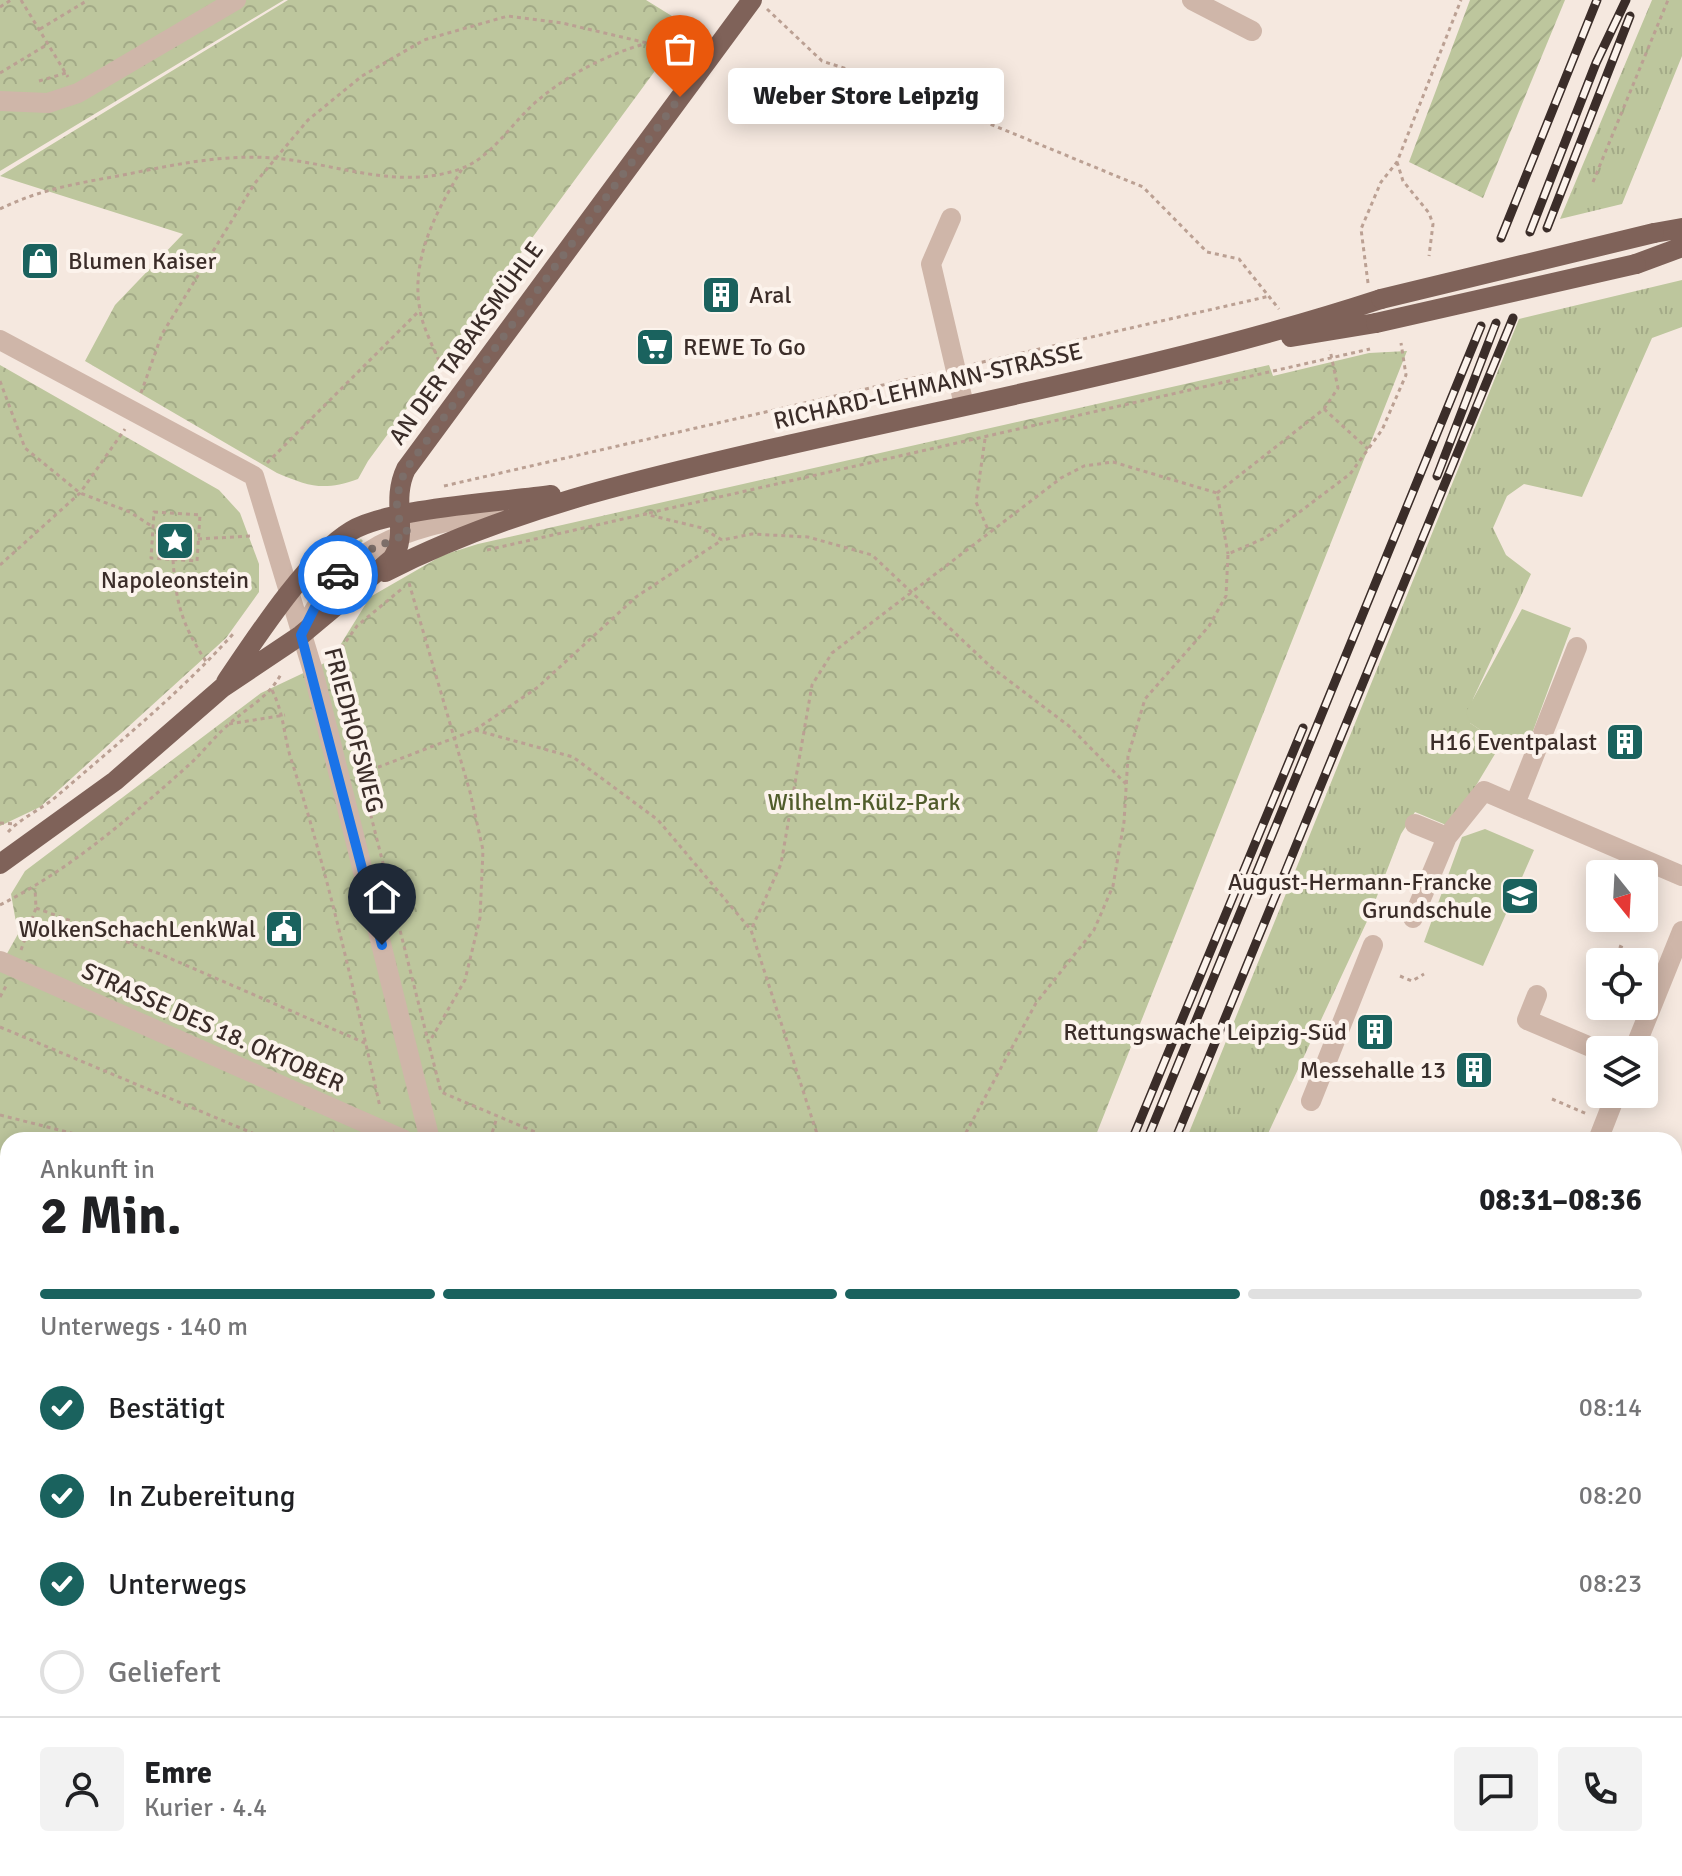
<!DOCTYPE html>
<html lang="de">
<head>
<meta charset="utf-8">
<style>
  body { margin:0; font-family:Signika,sans-serif; background:#f2f2f2; color:#202124; height:100vh; display:flex; flex-direction:column; font-size:30px; white-space:nowrap }
  * { box-sizing:border-box; margin:0 }
  p { font-size:26px; color:#757577 }
  .icon { flex:none; width:44px; height:44px; fill:none; stroke:currentColor; stroke-width:2; stroke-linecap:round; stroke-linejoin:round }
  .map { position:relative; flex:1; overflow:hidden }
  .sheet { position:absolute; left:0px; top:1132px; width:1682px; height:744px; display:flex; flex-direction:column; background:#fff; border-radius:24px 24px 0 0; box-shadow:0 4px 20px #0003 }
  .sheet>* { flex:none }
  .needle { width:52px; rotate:162deg }
  .tools { position:absolute; left:1586px; top:860px; display:grid; gap:16px }
  .tools a { display:grid; place-items:center; width:72px; height:72px; border-radius:8px; background:#fff; box-shadow:0 4px 20px #0003; font-size:40px }
  .pin { position:absolute; display:grid; place-items:center; width:68px; height:68px; color:#fff; margin:-82px -34px; border-radius:50% 50% 50% 0; rotate:-45deg; box-shadow:0 0 8px #0007 }
  .pin .icon { rotate:45deg }
  .courier { position:absolute; display:grid; place-items:center; width:80px; height:80px; margin:-40px; border:6px solid #1a73e8; border-radius:50%; background:#fff; color:#222; box-shadow:0 2px 10px #0007 }
  .bubble { position:absolute; height:56px; border-radius:8px; background:#fff; box-shadow:0 4px 20px #0003; font-size:26px; font-weight:700; line-height:56px; text-align:center }
  .summary em { font-style:normal; font-weight:700 }
  .summary div { display:flex; flex-direction:column-reverse }
  .summary { display:flex; align-items:center; justify-content:space-between; height:136px; padding:0 40px }
  h1 { font-size:52px; font-weight:700; line-height:60px }
  .bar { display:grid; grid-template-columns:repeat(4,1fr); gap:12px 8px; align-content:center; height:96px; padding:0 40px }
  .bar i { height:10px; border-radius:6px; background:#e0e0e0 }
  .bar .on { background:#1a625e }
  .bar p { grid-column:span 4 }
  .line { display:flex; align-items:center; gap:20px; padding:0 40px; border-top:2px solid #e0e0e0 }
  .line div { flex:1 }
  .round { display:grid; place-items:center; flex:none; width:84px; height:84px; border-radius:8px; background:#f2f2f2 }
  ol { padding:0 40px; list-style:none }
  li { display:flex; align-items:center; gap:24px; height:88px }
  li p { margin-inline-start:auto }
  li .icon { padding:8px; border-radius:50%; background:#1a625e; color:#fff; stroke-width:4 }
  li:last-child { color:#757577 }
  li i { width:44px; height:44px; border:4px solid #e0e0e0; border-radius:50% }
  .map>svg:first-child { display:block }
</style>
</head>
<body>
<div class="map">
<svg width="1682" height="1876" viewBox="0 0 1682 1876">
  <defs>
    <pattern id="grass-tufts" width="24" height="20" patternUnits="userSpaceOnUse" patternTransform="scale(2)"><rect width="24" height="20" fill="#bdc69d"/><path d="M3 7l-1-3M5 7V3M7 7l1-3M15 17l-1-3M17 17v-4M19 17l1-3" fill="none" stroke="#a3aa87"/></pattern>
    <pattern id="forest-crowns" width="20" height="18" patternUnits="userSpaceOnUse" patternTransform="scale(2)"><rect width="20" height="18" fill="#bdc69d"/><path d="M2 6a3 3 0 1 1 6 0M12 15a3 3 0 1 1 6 0" fill="none" stroke="#a3aa87"/></pattern>
    <pattern id="garden-furrows" width="10" height="10" patternUnits="userSpaceOnUse" patternTransform="scale(2)"><rect width="10" height="10" fill="#bdc69d"/><path d="M-1 1l2-2M0 10L10 0M9 11l2-2" fill="none" stroke="#a3aa87"/></pattern>
  </defs>
  <rect width="100%" height="100%" fill="#f5e8df"/>
  <!-- grass -->
  <path fill="url(#grass-tufts)" d="M1652,0H1682V56L1622,204L1560,219Z
    M1682,280V327L1652,338L1582,497L1524,484L1507,496L1493,528L1506,555L1531,574L1473,699L1470,723L1501,744L1451,827L1415,812L1401,834L1369,917L1265,1140H1186L1519,319Z
    M361,539L363,541L337,562L322,581L321,573L338,554Z
    M1674,1595L1682,1598V1714L1674,1711Z
    M0,1610L8,1616V1868H328L339,1876H0Z
    M1674,1760L1682,1763V1796L1674,1793Z
    M1674,1795L1682,1799V1842L1674,1838Z
    M1674,1841L1682,1845V1864L1677,1876H1643L1645,1868H1674Z
    M906,1868H939L936,1876H903Z
    M1342,1868H1554L1553,1876H1339Z"/>
  <!-- forest -->
  <path fill="url(#forest-crowns)" d="M0,0H284L0,171Z
    M288,0H646L688,26L368,461L358,479C324,491 310,487 277,473L85,361L115,305L183,234L0,176Z
    M1407,351L1094,1140H8V1497L0,1491V966L18,934L11,894L25,871L261,693L331,660L370,597L443,555L478,544L1269,365L1273,376L1369,353Z
    M0,365L219,490L240,513L259,564V592L226,638L40,807L0,826Z
    M524,1868H806L802,1876H535Z"/>
  <!-- garden -->
  <path fill="url(#garden-furrows)" d="M1470,0H1565L1483,198L1409,162Z"/>
  <!-- pitch -->
  <path fill="#bdc69d" d="M1522,609L1571,628L1530,739L1501,744L1470,723L1466,712Z
    M1485,829L1534,850L1483,966L1424,942L1462,837Z"/>
  <g fill="none" stroke-linecap="round" stroke-linejoin="round">
    <!-- path -->
    <path stroke="#bba093" stroke-width="3" stroke-dasharray="4 4" stroke-linecap="butt" d="M21,0L68,77
      M0,7L11,0
      M767,9L822,61L893,84L1143,187L1207,252L1239,259L1279,309
      M40,29L88,0
      M0,73L48,44
      M39,81L66,73
      M1397,162L1403,181L1429,213L1433,224L1429,256
      M1593,182L1668,0
      M0,209C40,189 80,183 123,175C173,165 222,154 273,158C336,163 397,191 460,169C492,158 512,122 537,101C567,75 606,55 644,44
      M1368,283L1361,229L1381,182L1397,162L1461,0
      M974,364L1270,296
      M442,368C435,350 423,329 420,310C410,259 437,210 462,169
      M0,381L25,448L80,493L130,512L153,527
      M141,393L162,334L255,183L308,120L362,76L424,40L508,16L562,23L647,43L675,56
      M1324,409L1368,449
      M985,439L976,502L989,532
      M267,463L420,310
      M444,486L935,373
      M1217,493L1324,409L1338,388L1330,350
      M154,512L200,515L197,561L151,558Z
      M649,513L1370,349
      M198,539L251,536
      M487,550L645,514L702,528L722,540L752,534L808,537L872,555L991,667L1069,726L1126,784
      M173,560C176,604 182,625 207,663
      M0,565L80,493L125,429
      M409,583L470,792L483,850L480,918L465,980L430,1041
      M332,661L357,626L404,587
      M272,690C285,717 283,733 291,759C328,873 354,991 380,1107
      M229,724L285,715
      M475,730L538,687L636,597L722,540
      M351,737L441,1092L554,1140
      M363,773L475,730L573,757L658,820L751,930
      M0,823L16,824
      M8,832C22,817 42,809 57,796C117,744 180,693 233,634
      M0,905C71,869 132,816 191,763C204,751 215,736 229,724C248,707 269,697 281,674
      M36,908L160,954L365,1043
      M1619,946L1626,949
      M21,950L36,908L35,888
      M1400,976L1412,981L1424,974
      M0,997L6,986
      M0,1027L269,1140
      M1552,1099L1587,1114
      M0,1115L99,1140
      M320,1140L334,1131
      M490,1140L497,1117
      M819,1140L751,930L781,864L812,685L832,653L1061,478L1084,466L1113,462L1217,493L1228,554
      M962,1140L1036,1003L1094,930L1113,886L1124,822L1128,756L1145,699L1209,626L1226,596L1228,554L1265,538L1350,474L1382,430L1406,375L1401,343
      M0,1404L8,1409
      M1674,1751L1682,1754
      M1674,1794L1682,1798
      M1674,1840L1682,1844
      M302,1868L312,1876
      M569,1868V1876
      M636,1868L638,1876
      M1598,1868L1627,1876
      M503,1869L513,1876
      M67,1872H115
      M110,1876L126,1868
      M193,1876L222,1868L236,1871
      M240,1876L236,1871L243,1868
      M657,1876L667,1868
      M1639,1876L1641,1868
      M1679,1876L1682,1868"/>
    <!-- minor -->
    <path stroke="#cfb6a9" stroke-width="20" d="M1192,0L1252,31
      M0,101L48,103L78,93L236,0
      M951,218L931,264L964,405
      M0,340L254,476L313,671L430,1140
      M301,635C352,526 425,528 531,504
      M1515,804L1577,647
      M1415,824L1447,837
      M1413,918L1447,837L1484,791L1682,876
      M0,961L404,1140
      M1537,995L1527,1020L1600,1051
      M1634,1050L1682,931
      M1311,1101L1373,945
      M1598,1140L1616,1094
      M1674,1562L1682,1542
      M1674,1723L1682,1727
      M593,1868L595,1876
      M614,1868L616,1876
      M1295,1876L1298,1868"/>
    <!-- major -->
    <path stroke="#7f6259" stroke-width="20" d="M1654,233L1682,228
      M1636,264L1682,247
      M1291,337L1376,323
      M385,572C512,507 650,477 788,445C986,400 1188,362 1381,299
      M226,682C255,639 309,556 351,531C389,508 503,502 551,495
      M0,864L115,781L222,688L301,635L392,559C410,534 390,502 406,469L752,0
      M0,1531L8,1537
      M0,1576L8,1582
      M381,1868L392,1876
      M473,1868L484,1876"/>
    <!-- tram -->
    <path stroke="#3b2d29" stroke-width="2" d="M0,1561L8,1567
      M417,1868L428,1876"/>
    <defs>
      <path id="rail" d="M1547,228L1630,16
        M1530,232L1596,63L1626,0
        M1501,238L1597,0
        M1437,476L1496,323
        M1132,1140L1303,728
        M1147,1140L1481,326
        M1175,1140L1513,318
        M827,1876L831,1868
        M840,1876L844,1868
        M858,1876L861,1868
        M888,1876L891,1868"/>
    </defs>
    <!-- rail casing -->
    <use href="#rail" stroke="#3b2d29" stroke-width="9"/>
    <!-- rail -->
    <use href="#rail" stroke="#fcf3ec" stroke-width="6" stroke-dasharray="18" stroke-linecap="butt"/>
    <!-- major-bridge -->
    <path stroke="#7f6259" stroke-width="20" d="M1381,299L1654,233
      M1376,323L1636,264"/>
  </g>
  <g fill="none" stroke-linecap="round" stroke-linejoin="round">
    <!-- done -->
    <path stroke="#7c6e69" stroke-width="8" stroke-dasharray="0 14.4" d="M338,575L367,551L409,533C390,517 397,489 406,469L680,97"/>
    <!-- route -->
    <path stroke="#1a73e8" stroke-width="10" d="M338,575L316,605L301,635L382,945"/>
  </g>
  <!-- icons -->
  <defs>
    <symbol id="shop-square" viewBox="-11 -11 22 22"><rect x="-9" y="-9" width="18" height="18" rx="4" fill="#1a625e" stroke="#fcf3ec"/><path d="M-5-2.5h2.3a2.7 3.5 0 0 1 5.4 0H5L5.5 6h-11ZM-1.5-2.5h3a1.5 2.3 0 0 0-3 0Z" fill="#fff"/></symbol>
    <symbol id="building-square" viewBox="-11 -11 22 22"><rect x="-9" y="-9" width="18" height="18" rx="4" fill="#1a625e" stroke="#fcf3ec"/><path d="M-4-6H4V6H1V3H-1V6H-4ZM-2.5-4.3h1.7v1.8h-1.7ZM.8-4.3h1.7v1.8H.8ZM-2.5-1h1.7V.8h-1.7ZM.8-1h1.7V.8H.8Z" fill="#fff"/></symbol>
    <symbol id="supermarket-square" viewBox="-11 -11 22 22"><rect x="-9" y="-9" width="18" height="18" rx="4" fill="#1a625e" stroke="#fcf3ec"/><path d="M-6-5.5h2.5l.6 2H6L4.5 2H-2.5L-4.4-4H-6ZM-1.5 3.2a1.3 1.3 0 1 0 .1 0ZM3 3.2a1.3 1.3 0 1 0 .1 0Z" fill="#fff"/></symbol>
    <symbol id="sight-square" viewBox="-11 -11 22 22"><rect x="-9" y="-9" width="18" height="18" rx="4" fill="#1a625e" stroke="#fcf3ec"/><path d="M0-6L1.8-2.2L6-1.7L2.9 1.2L3.7 5.4L0 3.3L-3.7 5.4L-2.9 1.2L-6-1.7L-1.8-2.2Z" fill="#fff"/></symbol>
    <symbol id="school-square" viewBox="-11 -11 22 22"><rect x="-9" y="-9" width="18" height="18" rx="4" fill="#1a625e" stroke="#fcf3ec"/><path d="M0-5L7-2L0 1L-7-2ZM-4 1L0 2.5L4 1V4Q0 6-4 4Z" fill="#fff"/></symbol>
    <symbol id="civic-square" viewBox="-11 -11 22 22"><rect x="-9" y="-9" width="18" height="18" rx="4" fill="#1a625e" stroke="#fcf3ec"/><path d="M-.6-6.5H3V-4.5H.6V-3L4-1V1h2V6H-6V1h2V-1L-.6-3ZM-1.2 2.5V6h2.4V2.5Z" fill="#fff"/></symbol>
  </defs>
  <g fill-rule="evenodd">
    <use href="#shop-square" x="18" y="239" width="44" height="44"/>
    <use href="#building-square" x="699" y="273" width="44" height="44"/>
    <use href="#supermarket-square" x="633" y="325" width="44" height="44"/>
    <use href="#sight-square" x="153" y="519" width="44" height="44"/>
    <use href="#building-square" x="1603" y="720" width="44" height="44"/>
    <use href="#school-square" x="1498" y="874" width="44" height="44"/>
    <use href="#civic-square" x="262" y="907" width="44" height="44"/>
    <use href="#building-square" x="1353" y="1010" width="44" height="44"/>
    <use href="#building-square" x="1452" y="1048" width="44" height="44"/>
  </g>
  <g text-anchor="middle" stroke-width="8" stroke-linejoin="round" paint-order="stroke">
    <!-- poi labels -->
    <g font-size="24" fill="#3b2d29" stroke="#fcf3ec" text-anchor="end">
      <text x="68" y="269" text-anchor="start">Blumen Kaiser</text>
      <text x="749" y="303" text-anchor="start">Aral</text>
      <text x="683" y="355" text-anchor="start">REWE To Go</text>
      <text x="175" y="588" text-anchor="middle">Napoleonstein</text>
      <text x="1597" y="750">H16 Eventpalast</text>
      <text x="1492" y="890">August-Hermann-Francke<tspan x="1492" dy="28">Grundschule</tspan></text>
      <text x="256" y="937">WolkenSchachLenkWal</text>
      <text x="1347" y="1040">Rettungswache Leipzig-Süd</text>
      <text x="1446" y="1078">Messehalle 13</text>
    </g>
    <!-- street labels -->
    <g font-size="24" fill="#3b2d29" stroke="#fcf3ec">
      <text transform="translate(466 343) rotate(-54)" y="8">AN DER TABAKSMÜHLE</text>
      <text transform="translate(928 386) rotate(-13)" y="8">RICHARD-LEHMANN-STRASSE</text>
      <text transform="translate(354 730) rotate(75)" y="8">FRIEDHOFSWEG</text>
      <text transform="translate(213 1027) rotate(24)" y="8">STRASSE DES 18. OKTOBER</text>
    </g>
    <!-- park labels -->
    <g font-size="24" fill="#505c2b" stroke="#fcf3ec">
      <text x="864" y="810">Wilhelm-Külz-Park</text>
    </g>
  </g>
</svg>
<div class="tools">
<a><svg class="needle" viewBox="-14 -14 28 28"><path d="M0-13l5 13h-10z" fill="#e53935"/><path d="M0 13l5-13h-10z" fill="#757577"/></svg></a>
<a><svg class="icon" aria-label="locate" viewBox="0 0 24 24"><circle cx="12" cy="12" r="6"/><path d="M12 2v4M12 18v4M2 12h4M18 12h4"/></svg></a>
<a><svg class="icon" aria-label="layers" viewBox="0 0 24 24"><path d="M12 4l9 5-9 5-9-5zM3 14l9 5 9-5"/></svg></a>
</div>
<div class="pin" style="left:680px;top:97px;background:#ea580c"><svg class="icon" aria-label="bag" viewBox="0 0 24 24"><path d="M5 8h14l-1 12H6zM9 8a3 3 0 0 1 6 0"/></svg></div>
<div class="pin" style="left:382px;top:945px;background:#1f2937"><svg class="icon" aria-label="home" viewBox="0 0 24 24"><path d="M3 11l9-7 9 7M6 9v11h12V9"/></svg></div>
<div class="courier" style="left:338px;top:575px"><svg class="icon" aria-label="car" viewBox="0 0 24 24"><path d="M5 17H2v-5l4-1 3-4h7l3 4 3 1v5h-3M9 17h6M6 11h13"/><circle cx="7" cy="17" r="2"/><circle cx="17" cy="17" r="2"/></svg></div>
<div class="bubble" style="left:728px;top:68px;width:276px">Weber Store Leipzig</div>
<section class="sheet">
<div class="summary"><div><h1>2 Min.</h1><p>Ankunft in</p></div><em>08:31–08:36</em></div>
<div class="bar"><i class="on"></i><i class="on"></i><i class="on"></i><i></i><p>Unterwegs · 140 m</p></div>
<ol>
<li><svg class="icon" aria-label="check" viewBox="0 0 24 24"><path d="M5 12l5 5 9-10"/></svg>Bestätigt<p>08:14</p></li>
<li><svg class="icon" aria-label="check" viewBox="0 0 24 24"><path d="M5 12l5 5 9-10"/></svg>In Zubereitung<p>08:20</p></li>
<li><svg class="icon" aria-label="check" viewBox="0 0 24 24"><path d="M5 12l5 5 9-10"/></svg>Unterwegs<p>08:23</p></li>
<li><i></i>Geliefert</li>
</ol>
<div class="line" style="height:144px"><a class="round"><svg class="icon" aria-label="person" viewBox="0 0 24 24"><circle cx="12" cy="8" r="4"/><path d="M4 21q1-7 8-7t8 7"/></svg></a><div><b>Emre</b><p>Kurier · 4.4</p></div><a class="round"><svg class="icon" aria-label="chat" viewBox="0 0 24 24"><path d="M4 5h16v11H9l-5 4z"/></svg></a><a class="round"><svg class="icon" aria-label="phone" viewBox="0 0 24 24"><path d="M5 4h4l2 5-3 2q2 4 5 5l2-3 5 2v4C11 20 4 13 5 4z"/></svg></a></div>
</section>
</div>
</body>
</html>
